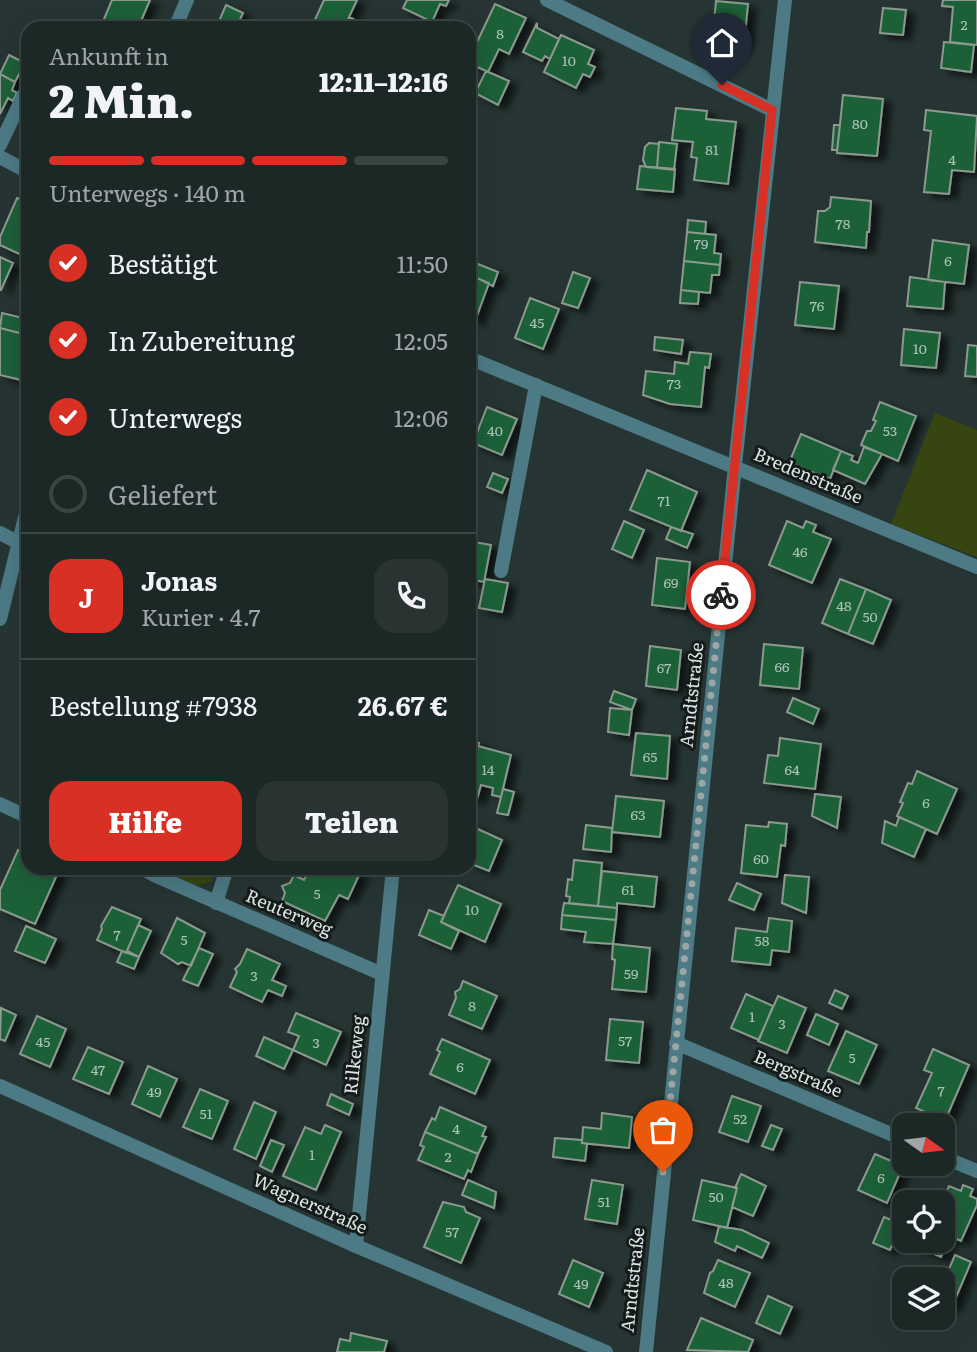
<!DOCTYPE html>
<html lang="de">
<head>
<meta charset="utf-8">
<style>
  body { margin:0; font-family:Literata,serif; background:#293432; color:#f1f3f6; height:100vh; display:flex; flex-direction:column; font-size:26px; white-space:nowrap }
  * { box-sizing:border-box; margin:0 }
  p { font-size:23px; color:#a0a6a7 }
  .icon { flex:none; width:38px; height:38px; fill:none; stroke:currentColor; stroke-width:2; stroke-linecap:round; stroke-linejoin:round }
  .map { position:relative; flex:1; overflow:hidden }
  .side { position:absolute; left:21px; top:21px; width:455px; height:854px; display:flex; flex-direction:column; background:#1c2826; border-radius:21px; box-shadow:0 7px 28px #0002,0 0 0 2px #3a4443 }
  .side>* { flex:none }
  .needle { width:46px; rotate:104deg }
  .controls { position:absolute; left:892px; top:1113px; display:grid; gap:14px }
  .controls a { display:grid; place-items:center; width:63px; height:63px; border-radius:14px; background:#1c2826; box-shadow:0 7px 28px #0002,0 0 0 2px #3a4443; font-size:35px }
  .pin { position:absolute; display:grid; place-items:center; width:60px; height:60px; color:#fff; margin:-72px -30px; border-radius:50% 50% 50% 0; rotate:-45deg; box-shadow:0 0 7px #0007 }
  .pin .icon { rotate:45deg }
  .courier { position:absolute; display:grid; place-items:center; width:70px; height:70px; margin:-35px; border:5px solid #d93025; border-radius:50%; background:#fff; color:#222; box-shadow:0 2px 9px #0007 }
  .overview em { font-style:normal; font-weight:800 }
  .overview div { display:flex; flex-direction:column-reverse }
  .overview { display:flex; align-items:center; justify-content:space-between; height:119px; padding:0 28px }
  h1 { font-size:46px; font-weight:800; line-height:52px }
  .bar { display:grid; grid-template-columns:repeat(4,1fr); gap:10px 7px; align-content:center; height:84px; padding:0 28px }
  .bar i { height:9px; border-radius:5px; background:#3a4443 }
  .bar .active { background:#d93025 }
  .bar p { grid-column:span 4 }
  .line { display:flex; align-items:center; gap:18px; padding:0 28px; border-top:2px solid #3a4443 }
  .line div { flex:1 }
  .round { display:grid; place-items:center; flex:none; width:74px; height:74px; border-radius:21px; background:#293432 }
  ol { padding:0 28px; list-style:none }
  li { display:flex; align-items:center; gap:21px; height:77px }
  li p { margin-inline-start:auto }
  li .icon { padding:7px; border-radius:50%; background:#d93025; color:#fff; stroke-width:4 }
  li:last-child { color:#a0a6a7 }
  li i { width:38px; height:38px; border:4px solid #3a4443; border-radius:50% }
  .primary-button { display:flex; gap:14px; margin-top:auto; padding:14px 28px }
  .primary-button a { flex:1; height:80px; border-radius:21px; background:#d93025; color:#fff; font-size:28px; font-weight:800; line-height:80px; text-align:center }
  .primary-button a+a { background:#293432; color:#f1f3f6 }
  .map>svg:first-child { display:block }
</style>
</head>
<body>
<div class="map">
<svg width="977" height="1352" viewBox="0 0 977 1352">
  <defs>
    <filter id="shadow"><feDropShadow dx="8" dy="4.5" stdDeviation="3.5" flood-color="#0009"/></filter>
  </defs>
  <rect width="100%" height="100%" fill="#263533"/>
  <!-- green -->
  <path fill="#374610" d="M935,413L977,430V557L891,524Z
    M151,868H218L211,881L199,886Z"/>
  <!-- building -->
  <path fill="#1c6139" stroke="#8c998f" stroke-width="2" filter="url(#shadow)" d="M112,0H150L138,28L101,26Z
    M324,0H357L344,28H321L313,24Z
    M407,0H449L446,6L440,4L432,22L403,8Z
    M943,0H977V45L950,42L953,7L942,6Z
    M716,1L748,4L744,45L712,41Z
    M495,4L526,18L509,54L499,49L488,72L469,63V59Z
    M226,5L243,13L237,26L241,28H216Z
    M883,8L906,10L903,35L880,33Z
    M349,17L361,23L359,28H344Z
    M537,23V28L559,39L550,59L545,56L542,61L523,52Z
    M561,35L594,50L588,64L595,67L590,77L583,74L576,88L544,72Z
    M944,42L974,45L971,72L941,68Z
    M9,55L25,63L15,82L0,74Z
    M486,71L509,81L498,105L475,93Z
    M0,74L15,82L12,90L17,93L13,101L8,98L0,114Z
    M843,95L883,99L877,156L837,153Z
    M676,108L707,111L706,119L736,122L728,184L694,180L697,158L691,157L693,142L672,140Z
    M926,110L977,116L974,172L952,170L949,194L924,192L931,131L924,130Z
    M834,125H840L837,150H832Z
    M659,142L677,144L674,170L657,168Z
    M649,143L659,144L657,168L646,167L643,160L645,147Z
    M640,166L675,169L673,192L637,189Z
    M831,197L871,201L869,232H867L866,248L815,242L818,211H825L830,207Z
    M17,198L28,203V258L0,245V237Z
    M688,220L706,222L705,234L687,232Z
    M687,232L716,235L714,253L721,254L720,265L684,261Z
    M933,240L969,245L964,284L928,280Z
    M0,257L13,263L1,290H0Z
    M684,261L720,265L719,275H712L710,293L681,290Z
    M478,264L498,272L493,286L473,276Z
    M573,272L590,278L578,308L562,303Z
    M469,275L489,283L475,321L469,318Z
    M910,277L945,282L943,309L907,306Z
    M800,282L839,286L834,329L795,325Z
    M681,290L699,292L698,304L680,303Z
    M530,298L559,309L543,349L515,338Z
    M2,313L27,319L23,334L0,328Z
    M0,328L28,335V352L21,380L0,375Z
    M904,329L940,333L936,368L901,365Z
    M655,337L683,340L681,354L654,350Z
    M968,345L977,346V377L965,376Z
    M690,352L711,354L709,368L705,367L701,407L670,404L643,395L646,371L674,374L675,362L688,364Z
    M880,402L916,416L898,461L861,445L867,431H871L876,421L873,420Z
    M487,407L517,419L502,455L473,443Z
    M801,434L841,451L830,479L789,463Z
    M864,447L882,454L865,484L833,470L841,451L853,456L851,460L858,463Z
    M647,470L697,492L681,531L630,510Z
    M493,473L508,479L502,493L487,487Z
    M624,521L644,530L632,558L612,549Z
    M787,521L803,528L806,521L816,525L813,532L831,539L812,583L769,565Z
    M671,527L693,534L687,548L666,539Z
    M469,541L491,545L484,582L469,579Z
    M657,558L690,562L685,609L652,605Z
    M485,579L508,583L502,612L479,608Z
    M840,579L866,589L848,634L822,623Z
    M866,589L891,600L873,644L848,634Z
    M764,644L803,648L799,689L760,685Z
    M650,646L681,650L677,690L646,686Z
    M614,691L636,699L632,710L610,702Z
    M793,698L819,709L813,724L787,712Z
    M610,708L632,710L629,735L608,732Z
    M636,733L670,736L667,779L631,775Z
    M780,738L821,744L815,789L764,783L768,755L778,756Z
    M469,740L479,743L478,746L511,755L501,797L492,795L493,788L481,785L477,799L469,797Z
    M917,771L957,789L937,834L897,816L903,803L900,802L908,783L912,784Z
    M503,789L514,792L508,815L497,813Z
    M815,794L841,797L837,828L812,816Z
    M616,796L664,801L660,837L612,832Z
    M899,817L926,829L914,857L882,843L885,821L896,826Z
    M769,822L787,824L785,846L781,845L777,877L741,873L746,825L768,827Z
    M469,825L502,840L489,871L469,863Z
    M586,825L612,828L611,852L583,849Z
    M18,850L28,854V868H60L35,924L0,909V890Z
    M574,860L602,863L598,906L569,903L570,897L566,896L568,879L572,880Z
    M307,868H349L360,873L348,899L339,895L325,921L282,901L285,893L282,886L290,883L294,875L304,880L308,872Z
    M602,871L657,877L654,907L617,903V908L598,906Z
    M785,875L809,877L806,913L782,903Z
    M737,883L761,894L754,910L729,900Z
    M458,885L501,904L485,942L441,922Z
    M564,903L617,908L616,920L562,915Z
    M112,907L141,919L126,953L97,940L102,929L101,926Z
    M429,910L444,916L441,922L459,931L451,949L419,935Z
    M562,915L616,920L613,944L584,942L586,932L561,929Z
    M177,918L205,933L191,966L182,962L178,964L161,953Z
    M769,918L792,921L789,952L772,950L770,965L732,961L736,928L767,932Z
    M138,925L151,931L139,957L127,951Z
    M26,926L56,939L45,963L15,951Z
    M613,944L650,948L646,992L612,989L615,960L612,959Z
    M199,948L213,954L198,986L183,980Z
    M247,949L280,964L272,980L286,986L282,996L268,990L262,1002L230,987L237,972L235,969L240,964Z
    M122,951L139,957L134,969L117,962Z
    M463,981L497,996L482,1029L449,1015L456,998L455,992L460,989Z
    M835,990L848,996L842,1009L829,1003Z
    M746,994L773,1006L759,1040L731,1028Z
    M778,996L806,1008L787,1053L758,1041Z
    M1,1008L16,1015L5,1041L0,1039Z
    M296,1013L341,1032L326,1065L293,1050L299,1036L288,1032Z
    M816,1014L838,1024L829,1045L807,1035Z
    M37,1016L66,1029L50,1067L20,1054Z
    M610,1019L643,1022L639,1063L606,1060Z
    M846,1031L877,1045L859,1084L828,1071Z
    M264,1037L293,1050L284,1069L256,1056Z
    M442,1039L490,1060L475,1094L430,1074L440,1052L437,1050Z
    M88,1047L123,1062L109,1094L73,1079Z
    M933,1049L969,1065L945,1121L916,1108L932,1073L924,1070Z
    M148,1066L177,1079L160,1117L132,1104Z
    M200,1089L228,1101L212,1139L183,1127Z
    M331,1094L353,1104L349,1115L327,1105Z
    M732,1096L761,1106L748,1142L719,1132Z
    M254,1102L276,1112L256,1159L234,1149Z
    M440,1107L486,1127L482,1136L486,1137L478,1154L425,1132L432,1118L435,1120Z
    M602,1113L632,1117L629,1148L582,1143L583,1127L601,1129Z
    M325,1125L341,1132L316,1190L283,1176L305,1127L321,1134Z
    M771,1125L782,1129L773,1150L762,1146Z
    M425,1132L478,1154L471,1172L468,1170L464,1179L418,1160L424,1147L420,1145Z
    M555,1138L582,1140V1143L587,1144L585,1161L553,1157Z
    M271,1140L284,1145L272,1172L260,1166Z
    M875,1154L903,1166L887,1203L858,1190Z
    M741,1174L766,1186L753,1216L732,1207L737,1188H735Z
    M468,1180L496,1192L494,1208L462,1195Z
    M592,1180L623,1185L617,1224L585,1219Z
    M702,1180L737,1188L727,1228L693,1220Z
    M963,1185L973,1189L970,1196L977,1199V1205L961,1241L950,1236L941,1257L913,1245L915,1241H943L942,1202L949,1186L961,1191Z
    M443,1202L464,1207L466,1212L480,1218L461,1263L424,1247Z
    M884,1217L901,1224L890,1250L873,1243Z
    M719,1226L742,1230L769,1243L762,1258L737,1246L735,1251L715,1242Z
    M955,1255L971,1262L952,1307L943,1303V1283Z
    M573,1260L603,1273L589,1307L559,1294Z
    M718,1260L750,1273L735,1307L704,1293L710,1273L713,1271Z
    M768,1296L792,1307L780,1334L756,1323Z
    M701,1318L753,1340L748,1352L687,1350Z
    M351,1333L387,1341L384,1352H337L340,1339L350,1341Z"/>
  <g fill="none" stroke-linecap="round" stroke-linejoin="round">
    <!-- lane -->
    <path stroke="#4c7a85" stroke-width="14" d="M0,145L28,86
      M0,533L19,543
      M501,571L536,385"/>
    <!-- street -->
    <path stroke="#4c7a85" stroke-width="14" d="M547,0L772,110
      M175,28L187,0
      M0,157L28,172
      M469,358L977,567
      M0,619L28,505
      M0,804L28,817
      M142,868L154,875L382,974
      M216,903L227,868
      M676,1043L905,1140
      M0,1086L356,1246L606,1352
      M943,1157L977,1171
      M356,1246L393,868
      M646,1352L735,466L785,0"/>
  </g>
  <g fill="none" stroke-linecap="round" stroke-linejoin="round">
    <!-- done -->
    <path stroke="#9ca7a5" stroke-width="7" stroke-dasharray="0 12.6" d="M663,1172L721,595"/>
    <!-- route -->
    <path stroke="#d93025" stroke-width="9" d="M721,595L772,110L722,85"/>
  </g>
  <g text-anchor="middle" stroke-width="6" stroke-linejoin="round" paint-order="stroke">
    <!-- number labels -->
    <g font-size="14" fill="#acc4b8">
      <text x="964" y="30">2</text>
      <text x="500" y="39">8</text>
      <text x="569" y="66">10</text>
      <text x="860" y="129">80</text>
      <text x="712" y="155">81</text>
      <text x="952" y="165">4</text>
      <text x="843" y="229">78</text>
      <text x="701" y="249">79</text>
      <text x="948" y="266">6</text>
      <text x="817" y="311">76</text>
      <text x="537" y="328">45</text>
      <text x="920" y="354">10</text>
      <text x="674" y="389">73</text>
      <text x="495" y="436">40</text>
      <text x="890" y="436">53</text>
      <text x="664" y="506">71</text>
      <text x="800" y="557">46</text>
      <text x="671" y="588">69</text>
      <text x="844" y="611">48</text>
      <text x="870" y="622">50</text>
      <text x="782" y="672">66</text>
      <text x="664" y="673">67</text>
      <text x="650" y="762">65</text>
      <text x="488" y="775">14</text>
      <text x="792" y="775">64</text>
      <text x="926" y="808">6</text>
      <text x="638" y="820">63</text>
      <text x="761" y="864">60</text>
      <text x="628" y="895">61</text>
      <text x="317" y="899">5</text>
      <text x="472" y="915">10</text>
      <text x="117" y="940">7</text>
      <text x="184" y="945">5</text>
      <text x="762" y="946">58</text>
      <text x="631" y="979">59</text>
      <text x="254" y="981">3</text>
      <text x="472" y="1011">8</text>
      <text x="752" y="1022">1</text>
      <text x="782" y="1029">3</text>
      <text x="625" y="1046">57</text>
      <text x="43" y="1047">45</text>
      <text x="316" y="1048">3</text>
      <text x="852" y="1063">5</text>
      <text x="460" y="1072">6</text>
      <text x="98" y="1075">47</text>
      <text x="941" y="1096">7</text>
      <text x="154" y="1097">49</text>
      <text x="206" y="1119">51</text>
      <text x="740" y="1124">52</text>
      <text x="456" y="1134">4</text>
      <text x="312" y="1160">1</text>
      <text x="448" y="1162">2</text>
      <text x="881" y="1183">6</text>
      <text x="716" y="1202">50</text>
      <text x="604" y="1207">51</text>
      <text x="452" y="1237">57</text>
      <text x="726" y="1288">48</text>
      <text x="581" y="1289">49</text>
    </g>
    <!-- street labels -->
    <g font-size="18" fill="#dce5e3" stroke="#141b1a">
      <text transform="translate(808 476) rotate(23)" y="6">Bredenstraße</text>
      <text transform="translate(692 695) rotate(-84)" y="6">Arndtstraße</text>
      <text transform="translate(289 913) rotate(23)" y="6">Reuterweg</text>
      <text transform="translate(355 1055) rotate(-84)" y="6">Rilkeweg</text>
      <text transform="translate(798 1074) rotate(23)" y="6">Bergstraße</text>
      <text transform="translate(310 1204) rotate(24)" y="6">Wagnerstraße</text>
      <text transform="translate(633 1280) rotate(-84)" y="6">Arndtstraße</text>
    </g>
  </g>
</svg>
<div class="controls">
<a><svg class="needle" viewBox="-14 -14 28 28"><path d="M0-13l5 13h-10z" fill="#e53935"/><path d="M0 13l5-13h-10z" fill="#a0a6a7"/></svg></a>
<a><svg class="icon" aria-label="locate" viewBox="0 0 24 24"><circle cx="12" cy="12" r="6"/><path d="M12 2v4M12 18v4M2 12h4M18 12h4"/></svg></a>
<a><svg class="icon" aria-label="layers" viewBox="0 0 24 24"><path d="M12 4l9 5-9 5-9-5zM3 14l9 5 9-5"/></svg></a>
</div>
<div class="pin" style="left:663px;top:1172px;background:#ea580c"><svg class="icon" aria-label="bag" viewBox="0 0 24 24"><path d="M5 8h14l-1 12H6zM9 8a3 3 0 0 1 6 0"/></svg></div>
<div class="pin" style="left:722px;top:85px;background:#1f2937"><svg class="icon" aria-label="home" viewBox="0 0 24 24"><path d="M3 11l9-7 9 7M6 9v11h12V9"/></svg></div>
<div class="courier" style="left:721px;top:595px"><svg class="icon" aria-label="bike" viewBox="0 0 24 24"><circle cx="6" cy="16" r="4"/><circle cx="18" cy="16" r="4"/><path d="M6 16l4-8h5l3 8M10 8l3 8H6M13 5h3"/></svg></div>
<section class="side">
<div class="overview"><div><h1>2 Min.</h1><p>Ankunft in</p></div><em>12:11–12:16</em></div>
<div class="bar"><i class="active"></i><i class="active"></i><i class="active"></i><i></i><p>Unterwegs · 140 m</p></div>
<ol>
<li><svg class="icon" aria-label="check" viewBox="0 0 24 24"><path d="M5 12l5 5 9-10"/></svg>Bestätigt<p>11:50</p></li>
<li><svg class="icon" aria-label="check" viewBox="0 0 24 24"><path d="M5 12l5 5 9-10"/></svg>In Zubereitung<p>12:05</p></li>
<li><svg class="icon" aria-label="check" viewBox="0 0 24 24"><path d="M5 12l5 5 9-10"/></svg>Unterwegs<p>12:06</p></li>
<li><i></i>Geliefert</li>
</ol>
<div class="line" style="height:126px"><b class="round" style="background:#d93025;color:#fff">J</b><div><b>Jonas</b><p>Kurier · 4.7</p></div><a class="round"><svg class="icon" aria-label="phone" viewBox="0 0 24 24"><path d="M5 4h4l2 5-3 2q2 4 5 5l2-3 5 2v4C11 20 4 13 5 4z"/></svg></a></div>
<div class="line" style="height:91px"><div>Bestellung #7938</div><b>26.67 €</b></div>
<div class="primary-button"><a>Hilfe</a><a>Teilen</a></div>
</section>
</div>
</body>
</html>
